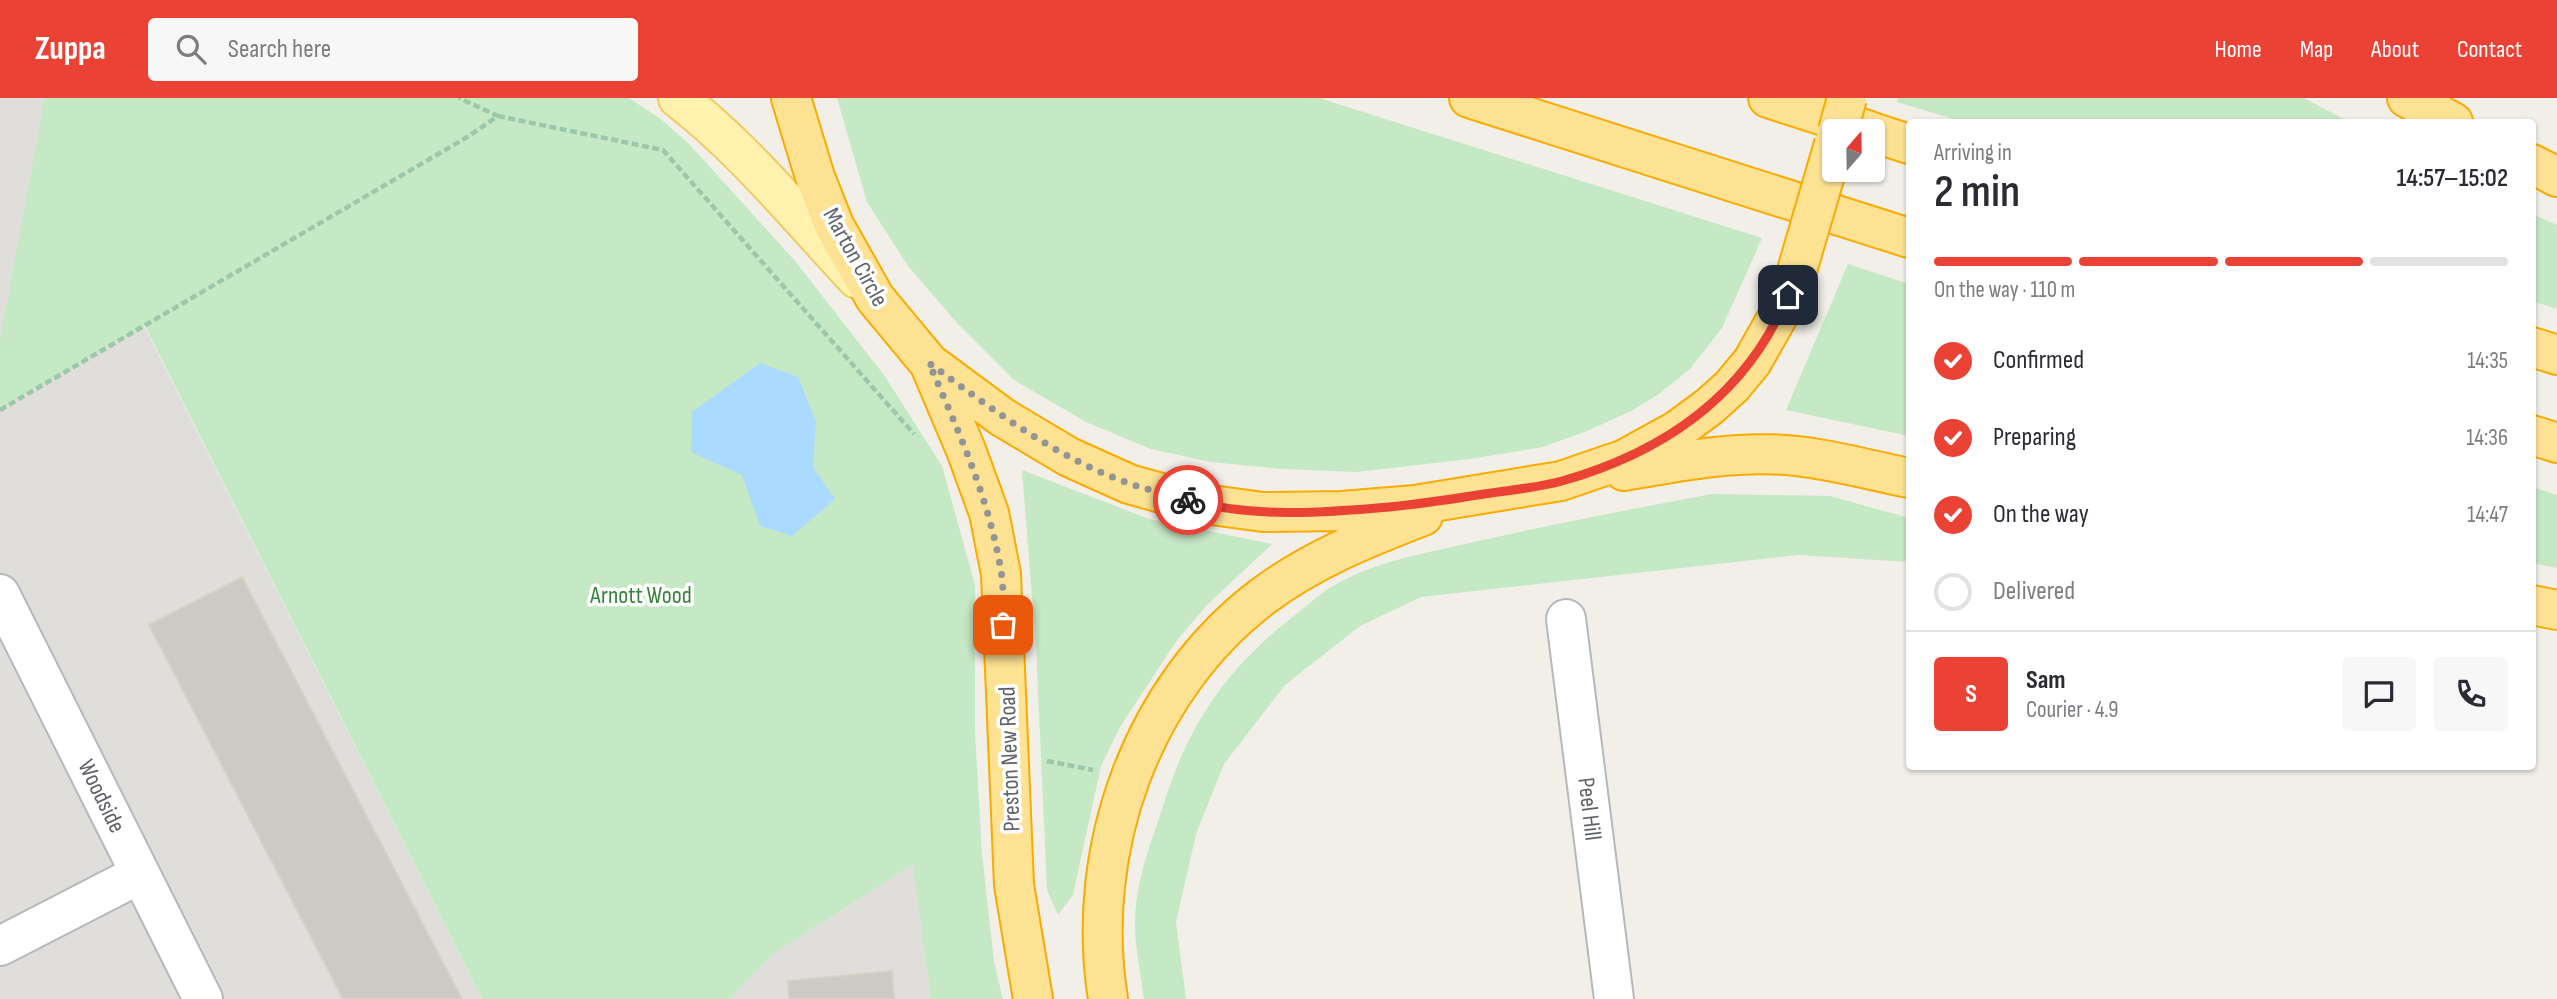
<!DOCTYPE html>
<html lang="en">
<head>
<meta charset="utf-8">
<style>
  body { margin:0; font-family:"Sofia Sans Condensed",sans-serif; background:#f7f7f7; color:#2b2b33; height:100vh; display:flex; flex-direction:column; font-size:26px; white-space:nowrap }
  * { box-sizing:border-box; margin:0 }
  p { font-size:23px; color:#7c7c81 }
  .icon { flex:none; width:38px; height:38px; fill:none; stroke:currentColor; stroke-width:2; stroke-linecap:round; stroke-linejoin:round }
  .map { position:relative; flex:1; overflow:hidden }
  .sheet { position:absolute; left:1906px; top:21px; width:630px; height:651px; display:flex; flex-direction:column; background:#fff; border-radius:7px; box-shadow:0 2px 5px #0004 }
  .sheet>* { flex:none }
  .needle { width:46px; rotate:20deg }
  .buttons { position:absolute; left:1822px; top:21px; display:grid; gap:14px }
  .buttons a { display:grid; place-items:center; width:63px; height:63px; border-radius:7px; background:#fff; box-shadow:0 2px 5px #0004; font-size:35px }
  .pin { position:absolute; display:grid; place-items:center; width:60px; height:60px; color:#fff; margin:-30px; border-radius:14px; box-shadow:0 4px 10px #0006 }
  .courier { position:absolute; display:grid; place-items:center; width:70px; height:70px; margin:-35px; border:5px solid #ea4335; border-radius:50%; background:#fff; color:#222; box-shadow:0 2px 9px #0007 }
  .headline em { font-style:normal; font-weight:600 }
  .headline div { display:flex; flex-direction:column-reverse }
  .headline { display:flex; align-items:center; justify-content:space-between; height:119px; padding:0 28px }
  h1 { font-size:46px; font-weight:600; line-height:52px }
  .bar { display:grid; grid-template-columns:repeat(4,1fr); gap:10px 7px; align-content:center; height:84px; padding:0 28px }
  .bar i { height:9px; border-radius:5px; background:#e1e1e2 }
  .bar .on { background:#ea4335 }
  .bar p { grid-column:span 4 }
  .line { display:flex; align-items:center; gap:18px; padding:0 28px; border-top:2px solid #e1e1e2 }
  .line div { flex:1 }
  .round { display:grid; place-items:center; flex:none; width:74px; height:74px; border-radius:7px; background:#f7f7f7 }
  ol { padding:0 28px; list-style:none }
  li { display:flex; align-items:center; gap:21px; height:77px }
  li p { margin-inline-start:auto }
  li .icon { padding:7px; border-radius:50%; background:#ea4335; color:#fff; stroke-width:4 }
  li:last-child { color:#7c7c81 }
  li i { width:38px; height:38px; border:4px solid #e1e1e2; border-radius:50% }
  header { display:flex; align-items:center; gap:42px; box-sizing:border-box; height:98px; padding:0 35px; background:#ea4335; color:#fff }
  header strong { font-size:33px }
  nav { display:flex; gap:38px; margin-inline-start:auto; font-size:24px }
  .search { width:490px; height:63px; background:#f7f7f7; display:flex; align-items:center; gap:18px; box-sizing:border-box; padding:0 24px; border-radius:7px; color:#7c7c81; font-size:26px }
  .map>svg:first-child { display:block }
</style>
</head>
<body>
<header>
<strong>Zuppa</strong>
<div class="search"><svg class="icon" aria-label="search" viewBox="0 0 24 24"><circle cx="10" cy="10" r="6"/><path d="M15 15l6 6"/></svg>Search here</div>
<nav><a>Home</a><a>Map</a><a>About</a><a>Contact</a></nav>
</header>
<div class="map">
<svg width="2557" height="901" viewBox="0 0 2557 901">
  <rect width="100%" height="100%" fill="#f1efe8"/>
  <!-- industrial -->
  <path fill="#e0deda" d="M0,0H66L144,228L482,901H0Z
    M914,765L931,901H729L773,856Z"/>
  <!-- green -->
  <path fill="#c5e8c5" d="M45,0H629L662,22L690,47L795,163L884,277L942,368L975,487V634L982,756L994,864L1003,901H931L913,766L773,856L729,901H482L145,228L0,310V242Z
    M837,0H1319L1762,140L1722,230L1690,271L1659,296L1631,313L1587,333L1543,349L1470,361L1356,374L1282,371L1211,364L1151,351L1086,324L1014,282L958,226L908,168L867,104Z
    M1898,0H2304L2349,24H1963L1897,4Z
    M2532,116L2557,127V211L2532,203Z
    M1848,166L1909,186V338L1786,312Z
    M1022,372L1149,421L1272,446L1207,507L1177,542L1120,629L1101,668L1073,797L1058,817L1047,792L1036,548Z
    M2532,389L2557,397V470L2532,465Z
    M1712,396L1830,398L1909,420V464L1799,457L1421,499L1360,528L1285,587L1224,666L1196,736L1176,824L1186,901H1144C1140,870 1132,838 1136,806C1140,770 1155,734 1166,699C1192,619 1232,565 1299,514C1310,505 1321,495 1333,488C1375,463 1427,455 1474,444C1553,426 1632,411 1712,396Z"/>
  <!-- water -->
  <path fill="#aadaff" d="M760,265L798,279L816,324L813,369L835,401L792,438L760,428L742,377L691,354L692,314Z"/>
  <!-- building -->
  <path fill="#cccac5" stroke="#d6d1c6" stroke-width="2" d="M242,479L462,901H343L149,527Z
    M892,873L894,901H789L788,883Z"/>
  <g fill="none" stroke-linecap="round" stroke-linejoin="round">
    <defs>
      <path id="street" d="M0,496L203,901
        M1566,521L1614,901
        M0,848L140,776"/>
      <path id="primary" d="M678,0C744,51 799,119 857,181"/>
      <path id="highway" d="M791,0L815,79L834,127L875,200L929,265L1002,319L1069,359L1129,386L1197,405L1263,414L1342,413L1415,407L1561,383L1625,361L1676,333L1710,308L1732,288L1752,264
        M1469,0L1909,140
        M1768,0L1870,33
        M2407,0L2453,24
        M1872,34L1909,46
        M2532,66L2557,79
        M2532,249L2557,257
        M930,267L966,352L989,415L1001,476L1014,787L1033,901
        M2532,337L2557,345
        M1624,373C1677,364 1732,353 1786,357C1827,360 1869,372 1909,380
        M2532,507L2557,512
        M1108,901C1084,753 1141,591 1262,499C1311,462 1366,440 1423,418"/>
    </defs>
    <!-- street casing -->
    <use href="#street" stroke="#b5b8bc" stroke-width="42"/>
    <!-- primary casing -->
    <use href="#primary" stroke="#f2c960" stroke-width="42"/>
    <!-- highway casing -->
    <use href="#highway" stroke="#f9ab00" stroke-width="42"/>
    <!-- path -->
    <path stroke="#9cc7a9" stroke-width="4.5" stroke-dasharray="7 3.5" stroke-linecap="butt" d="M498,18L663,52L914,336
      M0,312L469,38L498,18L459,0
      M1047,663L1093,672"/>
    <!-- street -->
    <use href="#street" stroke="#fff" stroke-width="38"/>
    <!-- primary -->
    <use href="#primary" stroke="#fff2af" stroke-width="38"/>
    <!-- highway -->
    <use href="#highway" stroke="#fde293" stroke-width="38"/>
    <defs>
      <path id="highway-bridge" d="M1838,33L1847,0
        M1752,264L1782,211L1794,183L1834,46"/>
    </defs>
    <!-- highway-bridge casing -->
    <use href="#highway-bridge" stroke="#f9ab00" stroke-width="42" stroke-linecap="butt"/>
    <!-- highway-bridge -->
    <use href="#highway-bridge" stroke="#fde293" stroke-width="38"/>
  </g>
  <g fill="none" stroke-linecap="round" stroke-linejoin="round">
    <!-- done -->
    <path stroke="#929495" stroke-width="7" stroke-dasharray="0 12.6" d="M1003,527C1003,509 1004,490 1001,473C989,400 958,332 929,265C992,311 1056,360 1131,386C1149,392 1169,397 1188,402"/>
    <!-- route -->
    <path stroke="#ea4335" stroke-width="9" d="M1188,402C1252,420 1323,415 1389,409C1421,406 1452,401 1484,396C1509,392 1537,390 1562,383C1664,354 1747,297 1788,197"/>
  </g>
  <g text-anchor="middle" stroke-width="7" stroke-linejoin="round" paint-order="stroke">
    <!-- street labels -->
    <g font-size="24" fill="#5f6368" stroke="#fff">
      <text transform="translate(856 159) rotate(61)" y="8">Marton Circle</text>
      <text transform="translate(1009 661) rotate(-92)" y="8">Preston New Road</text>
      <text transform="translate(102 698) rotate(64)" y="8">Woodside</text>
      <text transform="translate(1590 711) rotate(83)" y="8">Peel Hill</text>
    </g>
    <!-- park labels -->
    <g font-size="24" fill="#348238" stroke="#fff">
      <text x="641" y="505">Arnott Wood</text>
    </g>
  </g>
</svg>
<div class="buttons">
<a><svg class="needle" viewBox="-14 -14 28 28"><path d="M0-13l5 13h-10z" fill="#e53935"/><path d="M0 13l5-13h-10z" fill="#7c7c81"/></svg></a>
</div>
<div class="pin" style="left:1003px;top:527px;background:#ea580c"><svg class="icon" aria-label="bag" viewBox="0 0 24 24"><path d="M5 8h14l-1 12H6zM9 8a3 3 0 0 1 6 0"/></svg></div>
<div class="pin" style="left:1788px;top:197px;background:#1f2937"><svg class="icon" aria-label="home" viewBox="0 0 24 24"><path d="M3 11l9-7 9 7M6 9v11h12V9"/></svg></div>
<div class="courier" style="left:1188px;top:402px"><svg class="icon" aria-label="bike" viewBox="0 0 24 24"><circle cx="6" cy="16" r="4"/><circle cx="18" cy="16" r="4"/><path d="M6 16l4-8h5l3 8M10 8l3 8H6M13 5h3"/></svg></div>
<section class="sheet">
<div class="headline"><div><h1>2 min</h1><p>Arriving in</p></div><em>14:57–15:02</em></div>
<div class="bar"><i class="on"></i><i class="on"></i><i class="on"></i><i></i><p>On the way · 110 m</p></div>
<ol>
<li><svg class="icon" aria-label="check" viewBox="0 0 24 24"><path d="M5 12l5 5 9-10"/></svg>Confirmed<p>14:35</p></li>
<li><svg class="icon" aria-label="check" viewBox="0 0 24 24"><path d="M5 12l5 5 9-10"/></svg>Preparing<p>14:36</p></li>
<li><svg class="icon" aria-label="check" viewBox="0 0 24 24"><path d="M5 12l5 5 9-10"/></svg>On the way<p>14:47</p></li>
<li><i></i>Delivered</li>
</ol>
<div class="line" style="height:126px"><b class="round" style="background:#ea4335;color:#fff">S</b><div><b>Sam</b><p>Courier · 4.9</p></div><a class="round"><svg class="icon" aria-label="chat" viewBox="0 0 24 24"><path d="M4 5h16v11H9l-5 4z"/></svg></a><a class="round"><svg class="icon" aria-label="phone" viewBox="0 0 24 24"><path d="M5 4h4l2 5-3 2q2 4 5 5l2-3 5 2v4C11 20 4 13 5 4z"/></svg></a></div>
</section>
</div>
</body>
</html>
